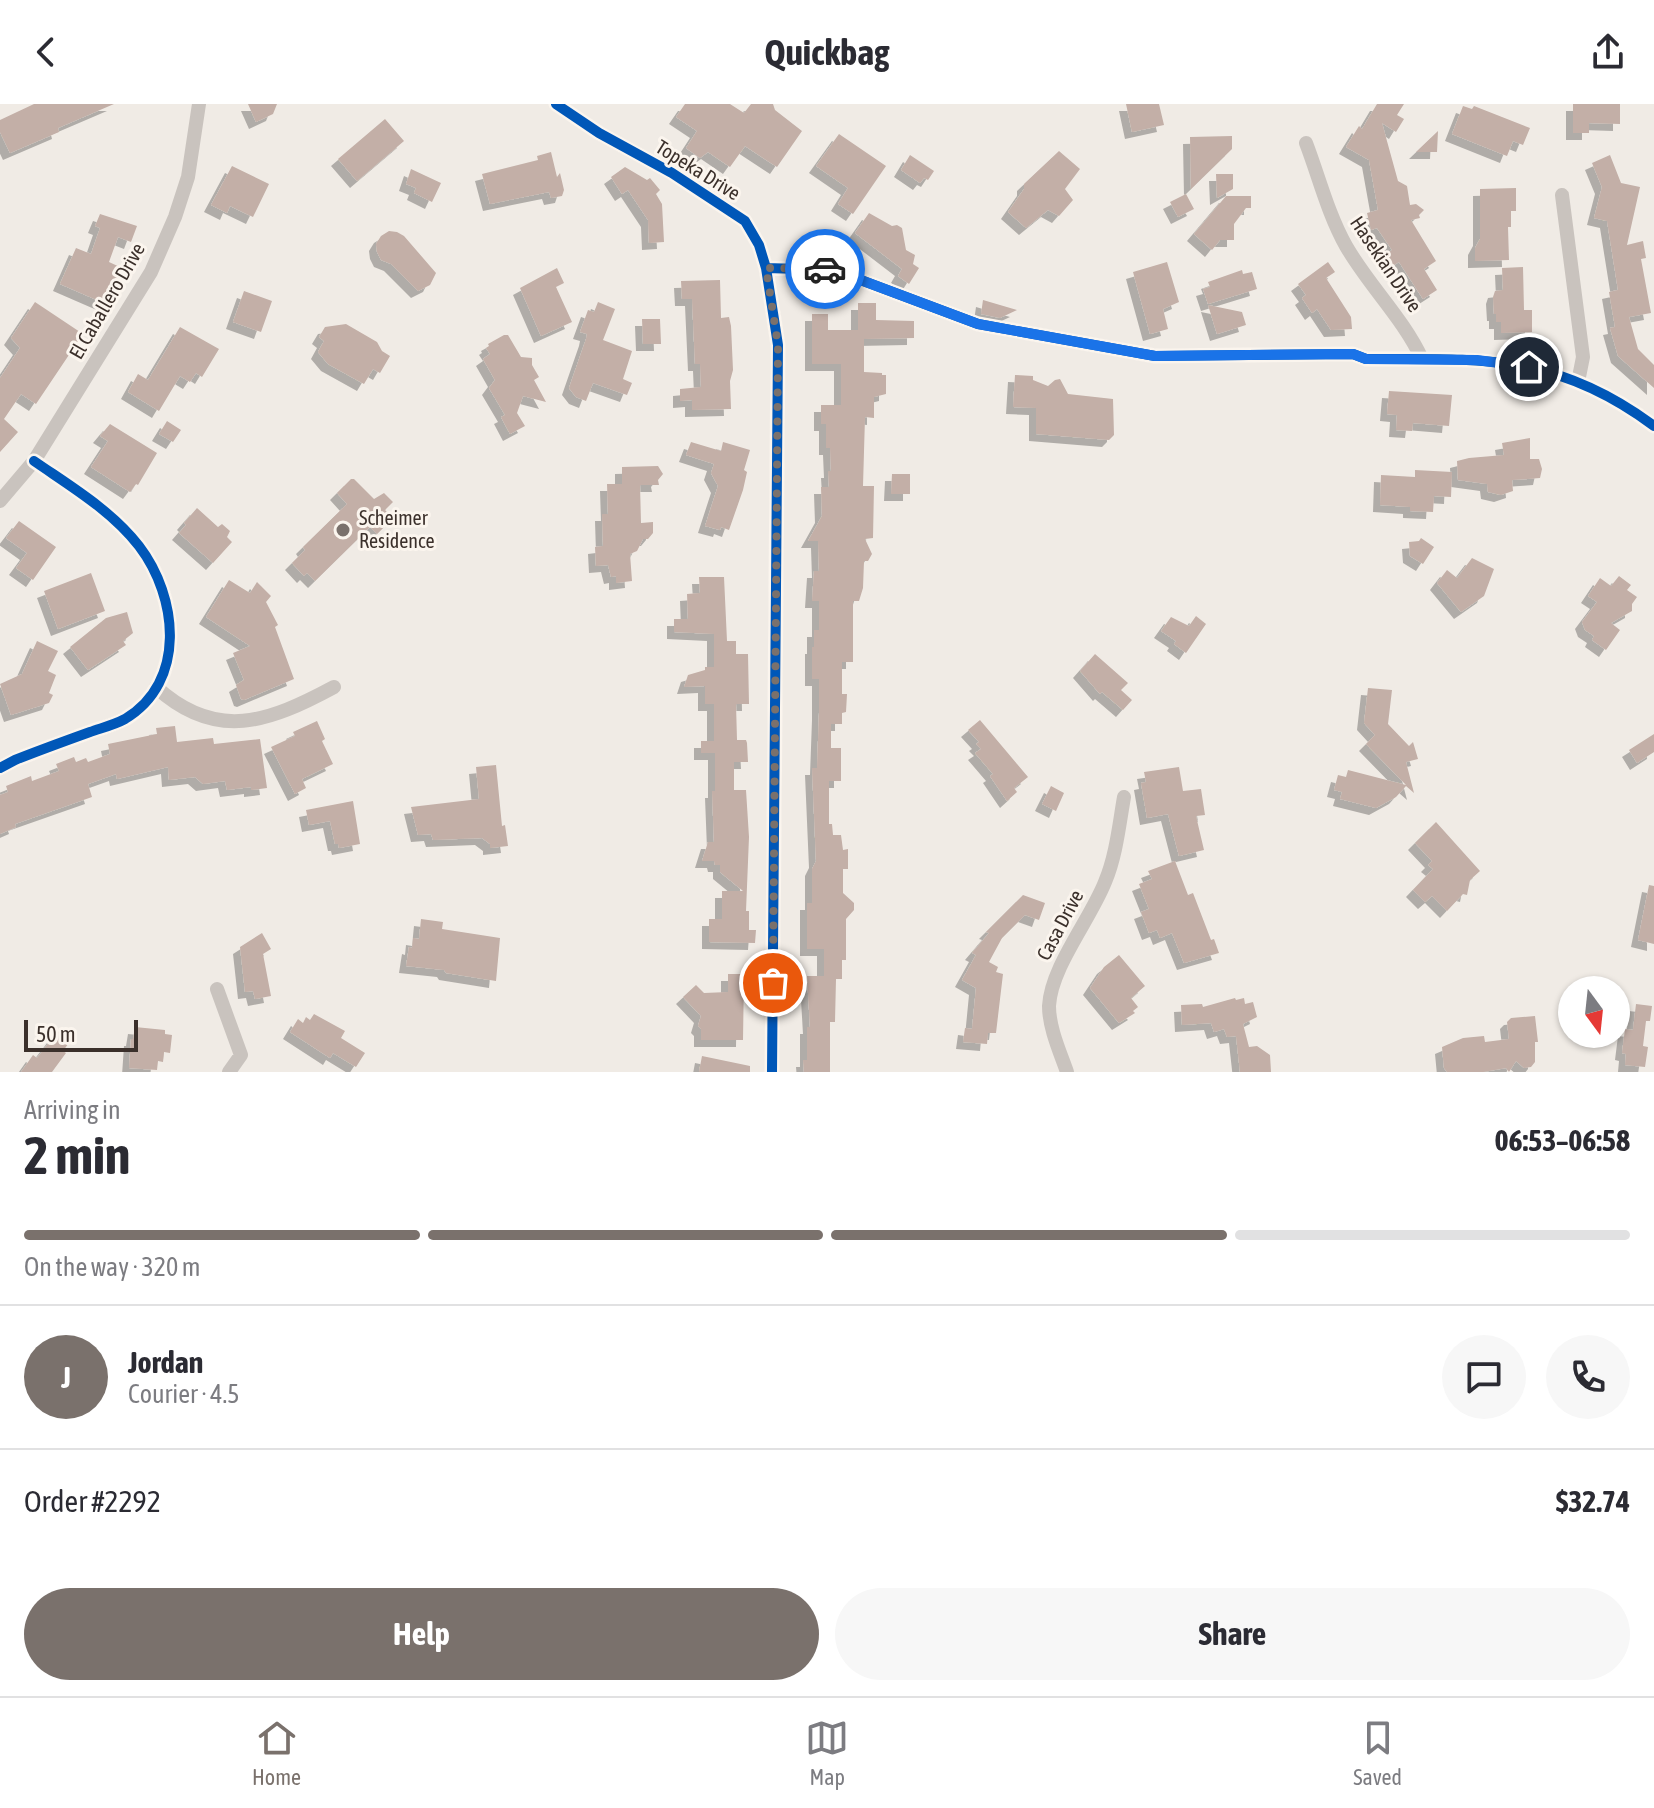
<!DOCTYPE html>
<html lang="en">
<head>
<meta charset="utf-8">
<style>
  body { margin:0; font-family:"Asap Condensed",sans-serif; background:#f7f7f7; color:#2b2b33; height:100vh; display:flex; flex-direction:column; font-size:30px; white-space:nowrap }
  * { box-sizing:border-box; margin:0 }
  p { font-size:26px; color:#7c7c81 }
  .icon { flex:none; width:44px; height:44px; fill:none; stroke:currentColor; stroke-width:2; stroke-linecap:round; stroke-linejoin:round }
  .map { position:relative; height:968px; overflow:hidden }
  .sheet { display:flex; flex-direction:column; background:#fff; flex:1 }
  .sheet>* { flex:none }
  .needle { width:52px; rotate:165deg }
  .fabs { position:absolute; left:1558px; top:872px; display:grid; gap:16px }
  .fabs a { display:grid; place-items:center; width:72px; height:72px; border-radius:50%; background:#fff; box-shadow:0 2px 6px #0004; font-size:40px }
  .scale { position:absolute; left:24px; bottom:20px; width:114px; box-sizing:border-box; padding-left:8px; border:4px solid #3b302b; border-top:0; font-size:22px; line-height:28px; white-space:nowrap; color:#3b302b; -webkit-text-stroke:6px #fbf5ee; paint-order:stroke }
  .pin { position:absolute; display:grid; place-items:center; width:68px; height:68px; color:#fff; margin:-34px; border:4px solid #fff; border-radius:50%; box-shadow:0 2px 8px #0007 }
  .courier { position:absolute; display:grid; place-items:center; width:80px; height:80px; margin:-40px; border:6px solid #1a73e8; border-radius:50%; background:#fff; color:#222; box-shadow:0 2px 10px #0007 }
  .overview em { font-style:normal; font-weight:700 }
  .overview div { display:flex; flex-direction:column-reverse }
  .overview { display:flex; align-items:center; justify-content:space-between; height:136px; padding:0 24px }
  h1 { font-size:52px; font-weight:700; line-height:60px }
  .bar { display:grid; grid-template-columns:repeat(4,1fr); gap:12px 8px; align-content:center; height:96px; padding:0 24px }
  .bar i { height:10px; border-radius:6px; background:#e1e1e2 }
  .bar .on { background:#7a716c }
  .bar p { grid-column:span 4 }
  .line { display:flex; align-items:center; gap:20px; padding:0 24px; border-top:2px solid #e1e1e2 }
  .line div { flex:1 }
  .round { display:grid; place-items:center; flex:none; width:84px; height:84px; border-radius:42px; background:#f7f7f7 }
  .button { display:flex; gap:16px; margin-top:auto; padding:16px 24px }
  .button a { flex:1; height:92px; border-radius:48px; background:#7a716c; color:#fff; font-size:32px; font-weight:700; line-height:92px; text-align:center }
  .button a+a { background:#f7f7f7; color:#2b2b33 }
  header { display:flex; justify-content:space-between; align-items:center; height:104px; padding:0 24px; background:#fff; font-size:36px; font-weight:700 }
  .tab-bar { display:flex; justify-content:space-around; align-items:center; height:112px; border-top:2px solid #e1e1e2; background:#fff; font-size:22px; color:#7c7c81 }
  .tab-bar a { display:grid; justify-items:center; gap:4px }
  .tab-bar .on { color:#7a716c }
  .map>svg:first-child { display:block }
</style>
</head>
<body>
<header><svg class="icon" aria-label="back" viewBox="0 0 24 24"><path d="M15 5l-7 7 7 7"/></svg>Quickbag<svg class="icon" aria-label="share" viewBox="0 0 24 24"><path d="M12 15V3M7 8l5-5 5 5M5 13v7h14v-7"/></svg></header>
<div class="map">
<svg width="1654" height="968" viewBox="0 0 1654 968">
  <defs>
    <filter id="shadow"><feDropShadow dx="-7" dy="7" stdDeviation="0" flood-color="#0004"/></filter>
  </defs>
  <rect width="100%" height="100%" fill="#f0ebe5"/>
  <!-- building -->
  <path fill="#c3afa7" filter="url(#shadow)" d="M34,0H114L58,24L59,28L10,49L0,28V16Z
    M248,0H277L273,10L256,18Z
    M685,0H730L744,9L751,0H773L775,6L802,27L777,63L745,42L730,63L708,48L700,54L686,44L697,27L676,13Z
    M1126,0H1159L1164,21L1132,28Z
    M1377,0H1404L1397,11L1404,15L1396,28L1382,19L1398,77L1407,82L1410,101L1416,100L1424,106L1419,111L1420,114L1411,116L1436,157L1424,165L1437,186L1423,195L1399,158L1392,162L1385,151L1392,146L1377,124L1371,126L1367,109L1378,106L1369,56L1346,43L1359,22L1362,25Z
    M1573,0H1620V20L1589,19V29H1573Z
    M1463,2L1472,5L1474,2L1530,24L1523,41L1513,37L1507,52L1452,30Z
    M385,15L404,37L357,77L338,55Z
    M1438,27L1437,48H1416Z
    M839,30L886,62L853,110L838,100L848,84L816,62Z
    M1232,32V45L1191,85L1190,33Z
    M1059,47L1080,65L1065,85L1073,96L1059,112L1048,106L1026,124L1008,108L1024,85V80Z
    M551,48L557,73L560,69L564,86L562,92L551,94L549,88L490,100L482,70L538,56L537,52Z
    M910,51L934,67L928,76L924,74L920,79L901,66Z
    M1610,51L1621,79L1640,83L1627,141L1643,137L1646,154L1641,155L1651,209L1629,213L1638,245L1654,261V284L1618,252L1610,224L1615,223L1609,188L1618,186L1607,117L1594,114L1602,83L1592,59Z
    M232,62L269,80L253,113L230,102L227,109L211,101Z
    M625,63L647,76L650,74L660,86L656,90L662,100L664,138L649,139L648,116L628,86L622,90L611,73Z
    M411,65L441,79L432,98L414,89L416,84L406,80Z
    M1216,70H1233V85L1217,94Z
    M1516,84V107H1511V123H1508L1509,156L1475,157V144L1480,135V85Z
    M1186,90L1194,105L1178,113L1170,98Z
    M1226,92H1251V104H1246L1234,120V136H1220L1212,146L1194,130Z
    M869,109L892,122L897,121L902,124L906,146L915,151L913,160L919,164L909,180L898,172L902,165L855,129Z
    M100,110L137,122L131,138L118,133L109,158L122,164L106,200L60,180L76,144L91,150L100,124L95,122Z
    M389,127L397,128L404,132L436,169L430,181L418,187L391,160L381,156L377,148L376,140L381,132Z
    M1167,158L1179,198L1163,205L1168,225L1150,230L1133,168Z
    M1328,158L1335,168L1326,174L1351,213L1352,225L1331,226L1317,205L1312,209L1302,194L1306,191L1298,180Z
    M1523,163L1524,206H1532V228L1501,229V218H1496V210H1494L1493,193L1495,187L1503,186L1502,164Z
    M557,164L564,179L556,183L572,218L541,232L520,184Z
    M1242,166L1243,170L1252,168L1257,185L1208,200L1203,185L1210,183L1208,178Z
    M720,176L721,214L729,213L731,222L733,266L730,277L731,305L692,306V296L680,297V285L701,283L700,260H695L692,195H682L681,177Z
    M244,187L272,197L261,228L233,218Z
    M983,196L1017,206L1000,214L981,210Z
    M35,198L83,230L36,300L21,290L4,315L18,328L0,348V274L20,244L11,234Z
    M598,198L615,205L603,236L632,247L623,275L632,279L627,291L593,279L586,297L576,293L569,284L586,235L587,230L580,228L588,206L594,208Z
    M858,199H876V216L914,217V234L864,235V268L882,269V271H886V290L874,293V314L865,313L863,382H874L873,434L865,435L872,450L868,457H864L863,484L859,497H853V558H842V590H847L846,608L842,609V620H831V644H841V677H829V720H832L833,731H841L843,746L848,745V765H843V789L854,799V806L846,815V856H842V875H836L835,918H830V968H804L803,956H807V923H810L807,872H824V845H807V799H812V765L816,757L812,664H817L819,609V575H812V543H814V526H819V497H812L814,467H819L818,437H808L822,412L821,383H829L828,367H831L830,344H826V320H821V301H841V260H812V210H828V226H858Z
    M1208,201L1242,208L1246,221L1217,230Z
    M642,215H660L661,240H643Z
    M346,220L377,238L382,247L390,252L380,269L373,265L364,280L328,260L318,248L324,237L319,233L325,223Z
    M180,223L219,245L202,273L196,269L190,278L180,272L159,307L128,288L138,270L148,276Z
    M504,231H508L521,253L532,254V261L539,273L534,276L546,298L523,292L517,309L525,322L510,330L501,313L505,311L489,284L495,276L483,255L490,250L486,244L489,242L488,240Z
    M1015,271L1033,272V276L1048,282L1055,276L1060,275L1068,290L1113,295L1114,331L1109,336L1036,330V304L1013,303Z
    M1389,287L1452,291L1449,322L1413,319L1412,327L1396,326L1397,311L1387,310Z
    M167,317L181,326L173,338L159,330Z
    M110,320L157,349L138,381L136,380L130,388L91,363L108,337L100,332Z
    M1530,334V355H1539L1542,365L1540,374L1512,376L1513,387L1501,391L1488,388L1487,380L1458,376L1457,357L1469,354L1504,351L1502,339Z
    M691,338L721,347L723,338L750,346L744,366L747,368L743,386L729,426L721,423L720,426L705,422L718,382L711,369L714,360L686,351Z
    M658,362L663,370L658,376L659,381H640L641,419L653,418V429L648,435H643L637,447L630,450L632,477L616,479V472L611,473L608,461L596,462L595,443L603,442L602,410H608L607,380H622V363Z
    M1415,366L1452,368L1451,393L1434,392L1433,408L1410,407V403L1380,401L1381,371L1415,373Z
    M892,370H910V390H891Z
    M351,375H354L374,395L384,389L393,398L385,406L393,414L377,430L370,423L315,477L307,469L304,472L292,459L305,446L303,443L347,400L337,389Z
    M197,404L218,423L222,420L230,427L227,433L232,438L213,459L179,429L186,421L184,419Z
    M19,417L56,443L33,476L16,464L27,449L6,434Z
    M1421,434L1434,443L1423,460L1410,452L1409,438L1419,437Z
    M1472,454L1494,465L1484,492L1461,508L1437,479L1447,466L1457,474Z
    M91,469L105,507L58,525L44,487Z
    M1619,472L1631,481L1627,486L1637,493L1632,500V507L1611,519L1620,526L1606,546L1592,536L1594,532L1585,526L1582,518L1597,498L1588,492L1600,474L1611,482Z
    M699,473H724L727,537H736V550H748L749,600H736L737,636H746L747,639L748,658H734V686H746L749,733L746,807H749V826H756L755,839L709,838V815H722V787H743L720,768V761H715L714,757H702L708,738H714L712,687H715V649H701V637H714V600H705V582L684,583L688,571L705,566V563H714V530L674,528V515H688L687,490L700,489Z
    M229,476L250,489L257,478L271,492L266,498L278,521L275,523L294,575L244,596L241,595L236,581L244,576L233,549L250,542L206,513Z
    M127,508L133,529L123,537L126,541L88,566L70,543L106,514Z
    M1196,512L1206,520L1186,549L1174,540L1176,537L1161,527L1171,513L1189,522Z
    M37,537L58,547L48,567L56,571L49,589L53,591L49,599L11,611L0,580L22,570Z
    M1095,550L1128,579L1121,586L1132,596L1123,606L1102,588L1100,590L1080,567Z
    M1368,584L1392,586L1388,620L1409,642L1413,638L1418,655L1406,658L1414,689L1406,682L1396,693L1376,704L1340,695L1342,688L1334,686L1338,671L1346,673L1348,666L1406,681L1366,640L1375,631L1364,619Z
    M980,616L1028,673L1014,684L1017,688L1007,697L990,672L993,670L975,649L981,645L976,640L979,638L968,626Z
    M317,617L325,635L322,637L333,660L302,675L306,684L295,690L271,643L295,632L293,628Z
    M175,622L177,638L213,634L214,640L260,635L267,684L251,686V683L227,686L225,677L203,680L195,673L169,676L168,663L117,675L116,670L88,680L92,693L15,720L16,723L0,730V691L8,688L6,682L31,672L32,677L59,667L56,660L74,653L76,658L86,654L88,658L110,650L108,640L157,630L156,624Z
    M1654,630V648L1637,659L1629,646Z
    M496,661L502,722L505,721L508,742L490,744V740L482,734L433,736L431,730L418,731L411,703L479,695L476,663Z
    M1179,663L1183,687L1201,685L1205,711L1196,712L1204,746L1179,752L1168,710L1147,714L1141,679L1146,678L1144,668Z
    M1051,682L1064,689L1056,707L1042,700Z
    M353,697L360,740L339,744L338,740H335L330,717L309,721L306,706Z
    M1436,718L1480,767L1470,776L1467,791L1463,790L1447,807L1432,792L1425,798L1413,786L1433,765L1428,761L1432,757L1415,739Z
    M1175,757L1188,791L1193,789L1211,836L1214,835L1219,849L1184,859L1172,829L1160,834L1157,826L1149,829L1141,808L1149,805L1139,780L1152,775L1148,767Z
    M1649,781L1654,782V840L1638,836Z
    M1023,791L1045,799L1039,816L1025,811L1002,834L989,858L998,863L996,868L1003,870L996,929H988L987,940L963,938L965,924L972,925L976,884L962,876L976,851L972,849L989,829L986,828Z
    M421,815L443,818L442,825L500,834L496,877L446,869L444,866L406,862L409,843L412,844L413,834L419,835Z
    M262,829L271,845L263,850L271,892L255,895L253,887L245,888L240,843Z
    M1119,851L1145,882L1131,894L1138,903L1133,907L1135,909L1119,919L1090,884L1104,863Z
    M728,870H744L743,936H701V925L698,922L701,912L683,893L696,881L704,889L728,888Z
    M1235,894L1236,896L1244,894L1245,900L1253,898L1257,913L1243,920L1249,943L1257,942L1270,951L1271,968H1240L1236,932L1227,933L1224,925L1214,928L1211,919L1182,921L1181,901L1202,900L1203,903Z
    M1636,900L1652,902L1650,917H1646L1643,942L1648,943L1645,963L1625,961L1626,950L1622,949L1625,925L1633,926Z
    M314,910L345,927L341,934L365,949L356,963L333,949L330,954L290,928L298,915L303,919L306,913L310,916Z
    M1535,912L1538,938H1535V958L1531,963L1524,964L1516,957L1509,968L1506,964L1483,968H1447L1444,964L1442,943L1463,934L1484,932L1485,938L1509,935L1507,918L1511,914Z
    M135,923L165,926V930L172,931L170,949L164,948L163,958L158,957L157,966L129,964L131,935H133Z
    M58,927L71,936L63,947L66,949L52,968H21L33,951L37,954Z
    M702,952L750,962V968H699Z"/>
  <g fill="none" stroke-linecap="round" stroke-linejoin="round">
    <!-- street -->
    <path stroke="#c9c3be" stroke-width="14" d="M556,0L599,29L672,69L745,117L759,141L766,164L778,241L772,968
      M1306,39C1319,73 1328,110 1346,142C1369,182 1403,214 1422,255
      M1562,91L1583,253L1578,278
      M766,164L834,166L978,220L1155,252L1353,250L1366,255C1482,255 1556,249 1654,322
      M0,397L34,357L151,168L175,113L188,73L199,0
      M156,583C216,638 269,618 334,583
      M0,664L15,656C40,646 65,637 90,628C101,624 114,621 125,615C187,578 178,493 139,442C111,406 70,382 34,357
      M217,885L241,951L229,968
      M1067,968C1060,948 1049,924 1049,902C1051,863 1090,816 1105,778C1116,752 1119,722 1124,693"/>
    <defs>
      <path id="cycleway" d="M556,0L599,29L672,69L745,117L759,141L766,164L778,241L772,968
        M766,164L834,166L978,220L1155,252L1353,250L1366,255C1482,255 1556,249 1654,322
        M0,664L15,656C40,646 65,637 90,628C101,624 114,621 125,615C187,578 178,493 139,442C111,406 70,382 34,357"/>
    </defs>
    <!-- cycleway casing -->
    <use href="#cycleway" stroke="#fbf5ee" stroke-width="15"/>
    <!-- cycleway -->
    <use href="#cycleway" stroke="#0057b8" stroke-width="10"/>
  </g>
  <g fill="none" stroke-linecap="round" stroke-linejoin="round">
    <!-- done -->
    <path stroke="#7a716c" stroke-width="8" stroke-dasharray="0 14.4" d="M773,879L778,241L766,164L825,165"/>
    <!-- route -->
    <path stroke="#1a73e8" stroke-width="10" d="M825,165L834,166L978,220L1155,252L1353,250L1366,255L1477,256L1529,263"/>
  </g>
  <!-- markers -->
  <circle fill="#7a716c" stroke="#fbf5ee" stroke-width="3" cx="343" cy="426" r="8"/>
  <g text-anchor="middle" stroke-width="6" stroke-linejoin="round" paint-order="stroke">
    <!-- street labels -->
    <g font-size="20" fill="#3b302b" stroke="#fbf5ee">
      <text transform="translate(698 66) rotate(32)" y="7">Topeka Drive</text>
      <text transform="translate(1386 160) rotate(56)" y="7">Hasekian Drive</text>
      <text transform="translate(107 197) rotate(-60)" y="7">El Caballero Drive</text>
      <text transform="translate(1060 821) rotate(-62)" y="7">Casa Drive</text>
    </g>
    <!-- poi labels -->
    <g font-size="20" fill="#3b302b" stroke="#fbf5ee" text-anchor="start">
      <text x="359" y="421">Scheimer<tspan x="359" dy="23">Residence</tspan></text>
    </g>
  </g>
</svg>
<div class="fabs">
<a><svg class="needle" viewBox="-14 -14 28 28"><path d="M0-13l5 13h-10z" fill="#e53935"/><path d="M0 13l5-13h-10z" fill="#7c7c81"/></svg></a>
</div>
<div class="scale">50 m</div>
<div class="pin" style="left:773px;top:879px;background:#ea580c"><svg class="icon" aria-label="bag" viewBox="0 0 24 24"><path d="M5 8h14l-1 12H6zM9 8a3 3 0 0 1 6 0"/></svg></div>
<div class="pin" style="left:1529px;top:263px;background:#1f2937"><svg class="icon" aria-label="home" viewBox="0 0 24 24"><path d="M3 11l9-7 9 7M6 9v11h12V9"/></svg></div>
<div class="courier" style="left:825px;top:165px"><svg class="icon" aria-label="car" viewBox="0 0 24 24"><path d="M5 17H2v-5l4-1 3-4h7l3 4 3 1v5h-3M9 17h6M6 11h13"/><circle cx="7" cy="17" r="2"/><circle cx="17" cy="17" r="2"/></svg></div>
</div>
<section class="sheet">
<div class="overview"><div><h1>2 min</h1><p>Arriving in</p></div><em>06:53–06:58</em></div>
<div class="bar"><i class="on"></i><i class="on"></i><i class="on"></i><i></i><p>On the way · 320 m</p></div>
<div class="line" style="height:144px"><b class="round" style="background:#7a716c;color:#fff">J</b><div><b>Jordan</b><p>Courier · 4.5</p></div><a class="round"><svg class="icon" aria-label="chat" viewBox="0 0 24 24"><path d="M4 5h16v11H9l-5 4z"/></svg></a><a class="round"><svg class="icon" aria-label="phone" viewBox="0 0 24 24"><path d="M5 4h4l2 5-3 2q2 4 5 5l2-3 5 2v4C11 20 4 13 5 4z"/></svg></a></div>
<div class="line" style="height:104px"><div>Order #2292</div><b>$32.74</b></div>
<div class="button"><a>Help</a><a>Share</a></div>
</section>
<nav class="tab-bar">
<a class="on"><svg class="icon" aria-label="home" viewBox="0 0 24 24"><path d="M3 11l9-7 9 7M6 9v11h12V9"/></svg>Home</a>
<a><svg class="icon" aria-label="map" viewBox="0 0 24 24"><path d="M3 6l6-2 6 2 6-2v14l-6 2-6-2-6 2zM9 4v14M15 6v14"/></svg>Map</a>
<a><svg class="icon" aria-label="saved" viewBox="0 0 24 24"><path d="M7 4h10v16l-5-4-5 4z"/></svg>Saved</a>
</nav>
</body>
</html>
